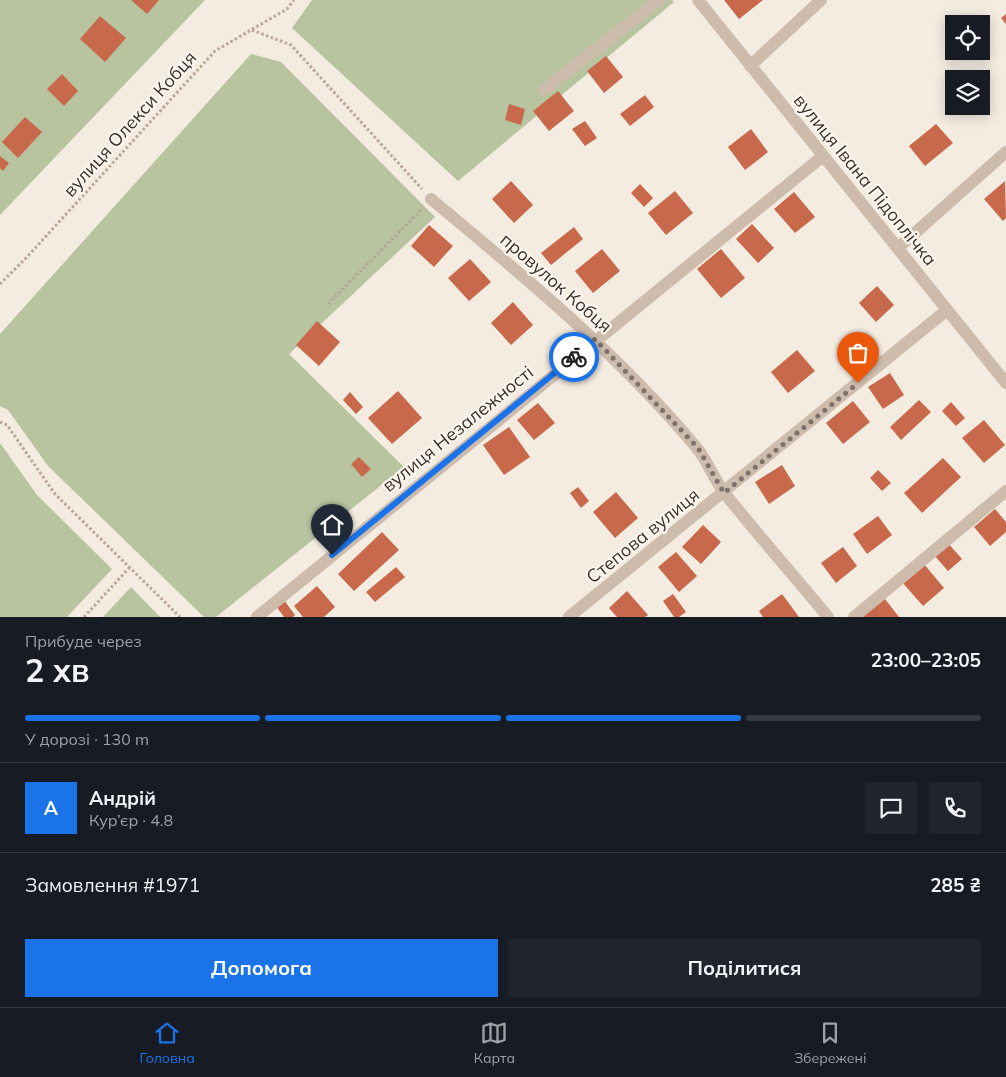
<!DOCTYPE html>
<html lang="uk">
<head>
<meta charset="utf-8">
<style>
  body { margin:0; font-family:Mulish,sans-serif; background:#20242c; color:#f1f3f6; height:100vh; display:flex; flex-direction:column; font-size:19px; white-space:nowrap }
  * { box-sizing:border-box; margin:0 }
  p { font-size:16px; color:#9ea1a6 }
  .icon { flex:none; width:28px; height:28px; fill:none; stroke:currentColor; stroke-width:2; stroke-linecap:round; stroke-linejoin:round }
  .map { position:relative; height:617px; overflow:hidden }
  .drawer { display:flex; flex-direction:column; background:#171b24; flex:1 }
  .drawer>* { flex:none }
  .fabs { position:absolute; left:945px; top:15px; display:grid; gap:10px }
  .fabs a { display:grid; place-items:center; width:45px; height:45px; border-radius:0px; background:#171b24; box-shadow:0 2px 12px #0003; font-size:25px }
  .pin { position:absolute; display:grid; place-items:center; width:42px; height:42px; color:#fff; margin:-51px -21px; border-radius:50% 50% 50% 0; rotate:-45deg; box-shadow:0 0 5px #0007 }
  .pin .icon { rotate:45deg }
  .courier { position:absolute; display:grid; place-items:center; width:50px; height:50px; margin:-25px; border:4px solid #1a73e8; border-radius:50%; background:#fff; color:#222; box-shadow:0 1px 6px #0007 }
  .head em { font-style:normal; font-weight:700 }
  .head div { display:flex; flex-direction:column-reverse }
  .head { display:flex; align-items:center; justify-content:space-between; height:85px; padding:0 25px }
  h1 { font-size:32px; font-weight:700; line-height:38px }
  .bar { display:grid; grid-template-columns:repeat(4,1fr); gap:8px 5px; align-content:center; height:60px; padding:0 25px }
  .bar i { height:6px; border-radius:4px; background:#363941 }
  .bar .active { background:#1a73e8 }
  .bar p { grid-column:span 4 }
  .line { display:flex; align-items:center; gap:12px; padding:0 25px; border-top:1px solid #363941 }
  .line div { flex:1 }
  .round { display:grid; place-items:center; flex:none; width:52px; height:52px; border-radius:0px; background:#20242c }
  .cta { display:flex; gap:10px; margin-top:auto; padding:10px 25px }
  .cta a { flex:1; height:58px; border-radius:0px; background:#1a73e8; color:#fff; font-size:20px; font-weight:700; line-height:58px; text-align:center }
  .cta a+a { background:#20242c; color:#f1f3f6 }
  .tabs { display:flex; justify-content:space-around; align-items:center; height:70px; border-top:1px solid #363941; background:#171b24; font-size:14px; color:#9ea1a6 }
  .tabs a { display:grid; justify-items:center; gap:2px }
  .tabs .active { color:#1a73e8 }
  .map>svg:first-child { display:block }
</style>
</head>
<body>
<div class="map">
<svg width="1006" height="617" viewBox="0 0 1006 617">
  <rect width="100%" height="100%" fill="#f4ebe1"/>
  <!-- green -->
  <path fill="#b8c4a0" d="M0,0H205L0,215Z
    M312,0H672L674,2L458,181L292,28Z
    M251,54L281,62L435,217L289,354L404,467L216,617H204L48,466L8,410L0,406V334Z
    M0,443L37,495L112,569L67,617H0Z
    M131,587L160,617H103Z"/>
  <!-- building -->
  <path fill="#c8694b" d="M131,0H159L147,14Z
    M724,0H763L739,19Z
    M1006,14V24L1001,18Z
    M100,16L126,38L105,62L80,39Z
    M606,56L623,77L604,93L587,71Z
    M62,74L78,91L64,106L47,89Z
    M558,91L574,111L549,131L533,111Z
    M645,95L654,107L630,126L620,114Z
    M509,104L525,109L521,125L505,120Z
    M25,117L42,132L18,158L2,142Z
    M585,121L597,138L585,146L572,129Z
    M936,124L953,143L925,166L909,146Z
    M751,129L768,152L745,170L728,147Z
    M0,156L9,163L3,171L0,168Z
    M511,181L533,205L514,223L492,199Z
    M1005,181L1006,218L1003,221L984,199Z
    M640,184L653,198L644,207L631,193Z
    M675,191L693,213L666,235L648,213Z
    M794,192L815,217L795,233L774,209Z
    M752,224L774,248L758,263L736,239Z
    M429,225L453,246L434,267L411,246Z
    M574,227L583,239L551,265L541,253Z
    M602,249L620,271L593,293L575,271Z
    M721,249L745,278L721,298L697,269Z
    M470,259L491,282L469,301L448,278Z
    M877,286L894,305L876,322L859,303Z
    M513,302L533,325L511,345L491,323Z
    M317,321L340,342L319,366L296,345Z
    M797,350L815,371L788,393L771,372Z
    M890,373L904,395L883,409L868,387Z
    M398,391L422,418L392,444L368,418Z
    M350,392L363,407L356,414L343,400Z
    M919,400L931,412L901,440L890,427Z
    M853,401L870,422L843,444L826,423Z
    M951,402L965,418L956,426L942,411Z
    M538,403L555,423L534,440L517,420Z
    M984,420L1005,445L984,463L962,438Z
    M509,427L530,457L504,475L483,445Z
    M359,457L371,469L362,477L351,464Z
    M943,458L961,477L922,513L904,493Z
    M782,465L795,486L769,504L755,482Z
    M878,470L891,483L882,491L870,478Z
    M578,487L589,501L581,508L570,493Z
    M616,492L638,518L615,538L593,512Z
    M995,509L1006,522V532L990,546L974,527Z
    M878,516L892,535L867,554L853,534Z
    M703,525L721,542L701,564L682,547Z
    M382,532L399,550L354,591L338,574Z
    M947,542L962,559L948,571L934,555Z
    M843,547L857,566L836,583L821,563Z
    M676,552L697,576L679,592L658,567Z
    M924,564L944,588L923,606L902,582Z
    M396,567L405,577L375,602L366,592Z
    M317,586L335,607L324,617H303L294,606Z
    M627,591L648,615L645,617H617L609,608Z
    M673,594L686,612L679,617H674L663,601Z
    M782,594L799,617H763L759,611Z
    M885,599L899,617H862Z
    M284,600L295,615L293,617H284L276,606Z"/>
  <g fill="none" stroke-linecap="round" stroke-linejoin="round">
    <!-- path -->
    <path stroke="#b9a596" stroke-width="3" stroke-dasharray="2.5 2.5" stroke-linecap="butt" d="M252,30L291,45L422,189
      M0,284L27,257L215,51L287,9L294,0
      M328,304L423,208
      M0,422L7,425L55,494L180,617
      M84,617L130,567"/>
    <!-- minor -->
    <path stroke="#cdbbac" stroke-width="12" d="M698,0L1006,383
      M750,66L821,0
      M544,90L659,0
      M431,199C524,276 618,354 696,447C708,461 714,480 726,495C759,536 794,576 828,617
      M898,248L1006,152
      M257,617L823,156
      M569,617L947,310
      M854,617L1006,491"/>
  </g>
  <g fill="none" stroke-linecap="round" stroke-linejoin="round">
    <!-- done -->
    <path stroke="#7c716b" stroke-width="5" stroke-dasharray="0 9" d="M574,357L595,339L698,448L724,493L858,383"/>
    <!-- route -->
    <path stroke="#1a73e8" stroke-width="6" d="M332,555L574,357"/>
  </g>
  <g text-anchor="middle" stroke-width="4.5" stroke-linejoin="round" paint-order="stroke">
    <!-- street labels -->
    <g font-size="18" fill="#3b302b" stroke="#fbf5ee">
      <text transform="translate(130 124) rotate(-48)" y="6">вулиця Олекси Кобця</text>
      <text transform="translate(865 180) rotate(51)" y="6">вулиця Івана Підоплічка</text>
      <text transform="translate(556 283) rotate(41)" y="6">провулок Кобця</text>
      <text transform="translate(458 429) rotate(-39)" y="6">вулиця Незалежності</text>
      <text transform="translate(643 536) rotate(-39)" y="6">Степова вулиця</text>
    </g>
  </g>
</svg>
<div class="fabs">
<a><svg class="icon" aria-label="locate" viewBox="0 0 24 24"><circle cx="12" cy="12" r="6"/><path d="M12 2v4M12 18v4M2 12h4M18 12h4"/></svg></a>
<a><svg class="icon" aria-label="layers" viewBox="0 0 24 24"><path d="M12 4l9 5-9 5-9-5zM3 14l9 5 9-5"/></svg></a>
</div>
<div class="pin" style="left:858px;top:383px;background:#ea580c"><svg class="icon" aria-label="bag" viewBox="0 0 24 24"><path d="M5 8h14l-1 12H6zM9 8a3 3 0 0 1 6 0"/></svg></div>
<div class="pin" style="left:332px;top:555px;background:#1f2937"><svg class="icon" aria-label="home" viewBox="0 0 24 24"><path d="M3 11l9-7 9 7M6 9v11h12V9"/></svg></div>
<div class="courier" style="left:574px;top:357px"><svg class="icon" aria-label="bike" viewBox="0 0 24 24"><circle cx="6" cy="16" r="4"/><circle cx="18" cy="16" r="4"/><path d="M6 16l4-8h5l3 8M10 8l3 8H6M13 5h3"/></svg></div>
</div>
<section class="drawer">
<div class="head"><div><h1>2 хв</h1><p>Прибуде через</p></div><em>23:00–23:05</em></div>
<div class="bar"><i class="active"></i><i class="active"></i><i class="active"></i><i></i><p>У дорозі · 130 m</p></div>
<div class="line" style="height:90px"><b class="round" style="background:#1a73e8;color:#fff">А</b><div><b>Андрій</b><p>Кур’єр · 4.8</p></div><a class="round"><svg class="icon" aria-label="chat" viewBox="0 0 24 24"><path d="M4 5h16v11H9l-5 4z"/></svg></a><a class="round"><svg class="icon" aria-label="phone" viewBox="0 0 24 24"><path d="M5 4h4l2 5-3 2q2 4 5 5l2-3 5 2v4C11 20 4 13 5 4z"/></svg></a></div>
<div class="line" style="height:65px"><div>Замовлення #1971</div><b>285 ₴</b></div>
<div class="cta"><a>Допомога</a><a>Поділитися</a></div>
</section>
<nav class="tabs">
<a class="active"><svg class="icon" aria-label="home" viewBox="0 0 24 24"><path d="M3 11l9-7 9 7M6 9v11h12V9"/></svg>Головна</a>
<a><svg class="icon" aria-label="map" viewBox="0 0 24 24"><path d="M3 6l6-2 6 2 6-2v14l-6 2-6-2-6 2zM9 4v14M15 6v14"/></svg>Карта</a>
<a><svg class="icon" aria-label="saved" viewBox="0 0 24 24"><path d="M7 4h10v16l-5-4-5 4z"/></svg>Збережені</a>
</nav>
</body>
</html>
